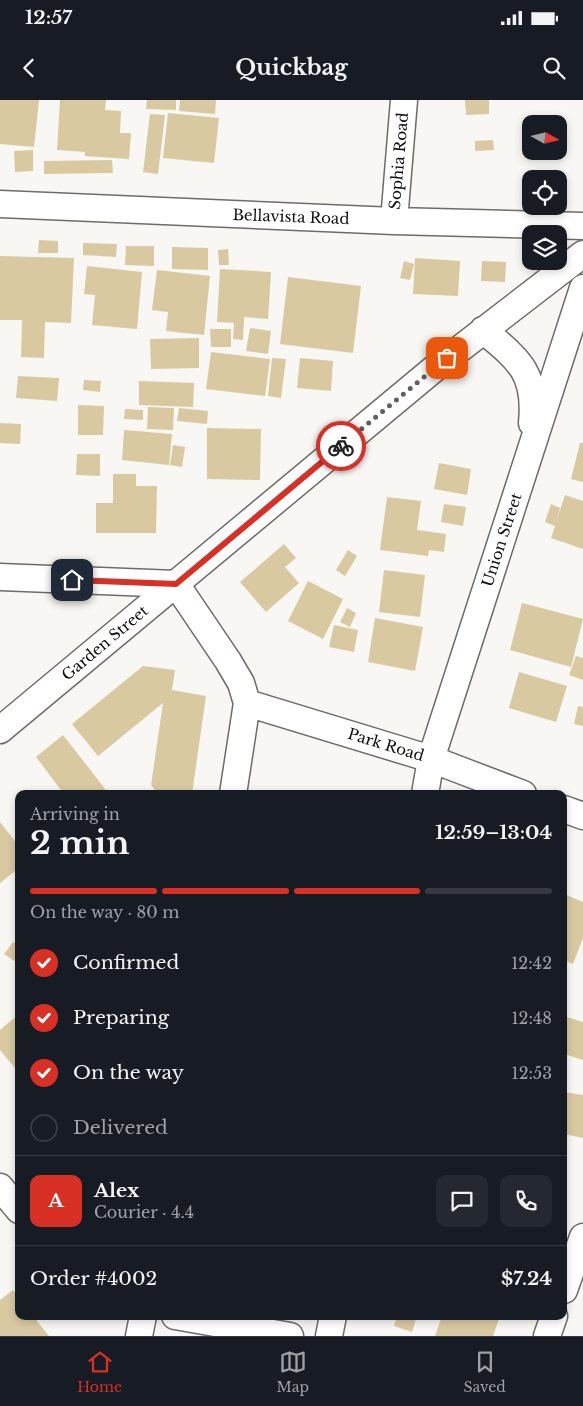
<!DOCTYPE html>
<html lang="en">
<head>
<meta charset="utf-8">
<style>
  body { margin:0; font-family:"Libre Baskerville",serif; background:#242831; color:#f1f3f6; height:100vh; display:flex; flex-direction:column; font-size:19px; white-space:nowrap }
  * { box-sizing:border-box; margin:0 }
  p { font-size:16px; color:#9ea1a6 }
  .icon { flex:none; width:28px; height:28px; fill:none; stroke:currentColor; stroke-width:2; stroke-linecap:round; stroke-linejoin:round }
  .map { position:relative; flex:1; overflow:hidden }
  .side { position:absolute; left:15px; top:690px; width:552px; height:530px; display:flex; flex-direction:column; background:#171b24; border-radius:10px; box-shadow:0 2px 8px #0003 }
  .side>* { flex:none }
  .needle { width:32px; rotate:98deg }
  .controls { position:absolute; left:522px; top:15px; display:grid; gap:10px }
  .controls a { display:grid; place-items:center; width:45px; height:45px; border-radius:10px; background:#171b24; box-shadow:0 2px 8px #0003; font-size:25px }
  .pin { position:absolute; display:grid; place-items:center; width:42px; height:42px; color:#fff; margin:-21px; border-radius:10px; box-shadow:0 2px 8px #0006 }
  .courier { position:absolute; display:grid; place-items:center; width:50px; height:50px; margin:-25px; border:4px solid #d93025; border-radius:50%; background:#fff; color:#222; box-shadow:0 1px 6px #0007 }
  .head em { font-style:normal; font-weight:800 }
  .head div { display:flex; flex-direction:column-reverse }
  .head { display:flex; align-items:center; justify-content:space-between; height:85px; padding:0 15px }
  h1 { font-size:32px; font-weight:800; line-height:38px }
  .bar { display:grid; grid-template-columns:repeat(4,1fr); gap:8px 5px; align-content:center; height:60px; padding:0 15px }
  .bar i { height:6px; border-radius:4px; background:#363941 }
  .bar .current { background:#d93025 }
  .bar p { grid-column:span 4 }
  .line { display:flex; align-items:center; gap:12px; padding:0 15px; border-top:1px solid #363941 }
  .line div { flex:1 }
  .round { display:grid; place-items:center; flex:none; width:52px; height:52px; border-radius:10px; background:#242831 }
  ol { padding:0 15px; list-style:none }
  li { display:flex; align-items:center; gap:15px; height:55px }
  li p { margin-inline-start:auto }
  li .icon { padding:5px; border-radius:50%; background:#d93025; color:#fff; stroke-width:4 }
  li:last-child { color:#9ea1a6 }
  li i { width:28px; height:28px; border:2px solid #363941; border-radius:50% }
  .status { display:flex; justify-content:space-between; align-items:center; height:35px; padding:0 25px; background:#171b24; direction:ltr }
  .status svg { height:14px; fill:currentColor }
  header { display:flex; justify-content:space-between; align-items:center; height:65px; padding:0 15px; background:#171b24; font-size:22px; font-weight:800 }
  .tabs { display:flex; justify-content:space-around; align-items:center; height:70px; border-top:1px solid #363941; background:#171b24; font-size:14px; color:#9ea1a6 }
  .tabs a { display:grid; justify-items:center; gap:2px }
  .tabs .current { color:#d93025 }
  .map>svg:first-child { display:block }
</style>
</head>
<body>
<div class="status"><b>12:57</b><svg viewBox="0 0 49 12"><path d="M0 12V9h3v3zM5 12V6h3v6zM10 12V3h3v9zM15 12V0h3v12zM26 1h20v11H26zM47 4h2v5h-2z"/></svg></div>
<header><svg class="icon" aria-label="back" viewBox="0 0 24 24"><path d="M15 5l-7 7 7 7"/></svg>Quickbag<svg class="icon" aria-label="search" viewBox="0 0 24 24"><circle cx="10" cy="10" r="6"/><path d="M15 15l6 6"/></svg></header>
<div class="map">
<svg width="583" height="1236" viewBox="0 0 583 1236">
  <rect width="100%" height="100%" fill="#f9f7f3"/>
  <!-- building -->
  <path fill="#d8c9a1" d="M0,0H39L34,47L0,44Z
    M60,0H106L105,10L121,11L120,33H131L129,59L85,56V52L57,50Z
    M147,0H176V10L146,9Z
    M180,0H216L215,14L179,11Z
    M465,0H489V14L466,15Z
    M168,13L219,18L214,63L163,58Z
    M150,14L165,15L158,74L143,72Z
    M493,40L494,50L475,51V41Z
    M33,50V71L15,72L14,51Z
    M112,60L113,73L44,74V61Z
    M39,140L58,141V153H38Z
    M83,143L117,144L116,157L83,155Z
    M126,146H154V166L125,165Z
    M172,147L208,148V170L172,169Z
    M228,149L229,165H219L218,150Z
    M0,156L74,158L71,223L45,222L44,258L21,257L22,220H0Z
    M415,158L460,161L458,196L413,194Z
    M404,161L414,164L410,180L400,178Z
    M482,161L506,162L505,182L481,181Z
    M87,166L142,172L137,229L92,225L95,195L84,194Z
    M220,169L271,172L268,219L244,217L243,240L233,239L234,223L217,222Z
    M157,170L210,176L204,235L166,231L168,212L152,210Z
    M288,177L361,186L353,253L280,244Z
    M250,228L271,231L268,254L246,251Z
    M210,229H231V247H211Z
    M199,238V268L151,269L150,239Z
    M211,252L270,259L265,296L206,289Z
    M272,258L286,259L281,298L268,296Z
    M300,258L333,261L331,291L297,288Z
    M18,276L59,278L57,301L16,298Z
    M84,280L101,281L100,292L83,290Z
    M139,281L194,283L193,307L139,305Z
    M78,305L104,306L103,335H78Z
    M148,307L174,308L173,330L147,329Z
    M179,308L208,311L207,324L177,321Z
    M125,309L143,310V320L124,319Z
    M0,323L21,324L20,344L0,343Z
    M207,328L261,329L260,380L207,379Z
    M124,330L172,334L169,365L122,360Z
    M580,343H583V382L571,379Z
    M173,345L185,347L182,367L170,365Z
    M77,354H100V376L76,375Z
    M439,363L471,369L467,395L434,389Z
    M113,374H136V386H157L156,433H96V403H113Z
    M565,395L583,401V449L551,438L555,426L545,422L551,404L560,408L556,422Z
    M387,397L421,401L417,430L446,434L444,452L429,450L428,456L380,450Z
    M444,404L466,407L463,426L441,422Z
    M284,444L296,458L285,467L299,483L266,512L240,482Z
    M348,450L357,456L345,476L336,470Z
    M384,470L425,475L420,517L379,512Z
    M308,481L343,499L323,539L288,521Z
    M522,503L583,519L571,567L510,550Z
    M347,508L356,513L350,527L340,522Z
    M375,518L423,527L415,571L368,562Z
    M334,525L358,530L354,552L329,547Z
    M576,556L583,558V580L569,575Z
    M143,566L175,570L172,590L206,596L192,694H158L151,685L163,603L98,656L72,624Z
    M519,572L567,586L556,622L509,608Z
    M578,606L583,607V626L574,624Z
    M63,635L109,694H64L36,657Z
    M0,722L19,746V768L0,783Z
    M564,794L583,802V838L573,864L564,860Z
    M13,842L19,846V864L4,854Z
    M19,914V973L0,950V930Z
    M564,916L583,922V960L564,954Z
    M564,992L583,995V1038L564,1034Z
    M13,1190L19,1197V1216H33L49,1236H0V1200Z
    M397,1216H417L412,1232L394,1226Z
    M442,1216H500L493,1236H435Z"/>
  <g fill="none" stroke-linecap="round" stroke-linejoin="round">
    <defs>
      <path id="minor" d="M0,104L394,121L583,126
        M394,121L404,0
        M483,230C519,260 537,273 532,323
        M0,477L176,484L228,561L241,583L247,603L233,694
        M247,603L431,659L523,694
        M0,630L435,268L583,154
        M425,694L431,659L583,188
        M564,709L583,716
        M0,1087L19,1110
        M564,1190L583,1137
        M175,1216L290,1236
        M139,1236L143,1216
        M329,1236L333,1216
        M547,1236L554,1216"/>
    </defs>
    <!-- minor casing -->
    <use href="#minor" stroke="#6d6c68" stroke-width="29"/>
    <!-- minor -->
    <use href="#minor" stroke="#fff" stroke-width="26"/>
  </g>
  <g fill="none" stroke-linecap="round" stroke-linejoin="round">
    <!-- done -->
    <path stroke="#61605e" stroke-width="5" stroke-dasharray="0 9" d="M341,346L447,258"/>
    <!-- route -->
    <path stroke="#d93025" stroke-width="6" d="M72,480L176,484L341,346"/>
  </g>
  <g text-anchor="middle" stroke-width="4.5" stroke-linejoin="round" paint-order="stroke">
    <!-- street labels -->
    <g font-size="15" fill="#0f0e0d" stroke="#fff">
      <text transform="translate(399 61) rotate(-85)" y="5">Sophia Road</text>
      <text transform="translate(291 117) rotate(2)" y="5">Bellavista Road</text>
      <text transform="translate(502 440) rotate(-72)" y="5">Union Street</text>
      <text transform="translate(105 543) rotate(-40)" y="5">Garden Street</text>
      <text transform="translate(386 645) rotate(17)" y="5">Park Road</text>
    </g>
  </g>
</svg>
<div class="controls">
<a><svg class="needle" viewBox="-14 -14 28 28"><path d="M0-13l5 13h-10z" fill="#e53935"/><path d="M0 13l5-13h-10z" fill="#9ea1a6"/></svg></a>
<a><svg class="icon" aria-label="locate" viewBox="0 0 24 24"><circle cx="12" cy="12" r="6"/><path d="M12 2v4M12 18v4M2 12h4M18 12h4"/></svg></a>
<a><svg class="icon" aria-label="layers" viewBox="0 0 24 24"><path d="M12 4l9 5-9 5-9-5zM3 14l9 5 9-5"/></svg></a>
</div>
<div class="pin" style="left:447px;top:258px;background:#ea580c"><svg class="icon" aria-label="bag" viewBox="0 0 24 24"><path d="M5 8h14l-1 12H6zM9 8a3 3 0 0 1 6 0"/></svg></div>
<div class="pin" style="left:72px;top:480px;background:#1f2937"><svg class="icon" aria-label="home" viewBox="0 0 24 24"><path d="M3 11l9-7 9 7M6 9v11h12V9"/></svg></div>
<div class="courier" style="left:341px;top:346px"><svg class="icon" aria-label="bike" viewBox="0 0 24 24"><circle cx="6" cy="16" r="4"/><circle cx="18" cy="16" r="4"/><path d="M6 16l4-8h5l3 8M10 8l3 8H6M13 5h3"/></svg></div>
<section class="side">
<div class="head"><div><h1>2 min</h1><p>Arriving in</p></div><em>12:59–13:04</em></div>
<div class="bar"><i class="current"></i><i class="current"></i><i class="current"></i><i></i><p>On the way · 80 m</p></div>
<ol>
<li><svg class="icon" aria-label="check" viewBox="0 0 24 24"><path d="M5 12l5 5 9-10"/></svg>Confirmed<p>12:42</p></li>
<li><svg class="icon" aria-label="check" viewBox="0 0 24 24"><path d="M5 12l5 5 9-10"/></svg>Preparing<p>12:48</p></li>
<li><svg class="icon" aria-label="check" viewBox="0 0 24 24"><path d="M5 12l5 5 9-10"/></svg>On the way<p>12:53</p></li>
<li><i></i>Delivered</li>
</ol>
<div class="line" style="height:90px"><b class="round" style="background:#d93025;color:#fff">A</b><div><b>Alex</b><p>Courier · 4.4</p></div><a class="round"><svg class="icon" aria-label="chat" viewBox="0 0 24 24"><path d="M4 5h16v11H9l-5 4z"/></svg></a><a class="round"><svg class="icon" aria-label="phone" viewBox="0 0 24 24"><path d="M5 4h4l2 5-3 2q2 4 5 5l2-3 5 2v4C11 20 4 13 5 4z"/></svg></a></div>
<div class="line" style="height:65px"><div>Order #4002</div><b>$7.24</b></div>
</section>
</div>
<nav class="tabs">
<a class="current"><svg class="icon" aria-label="home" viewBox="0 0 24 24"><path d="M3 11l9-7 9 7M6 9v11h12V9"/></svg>Home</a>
<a><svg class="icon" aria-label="map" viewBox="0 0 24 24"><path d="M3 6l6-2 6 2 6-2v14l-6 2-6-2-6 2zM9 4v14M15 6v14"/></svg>Map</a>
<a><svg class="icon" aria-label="saved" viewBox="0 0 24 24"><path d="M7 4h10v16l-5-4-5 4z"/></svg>Saved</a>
</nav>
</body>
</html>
